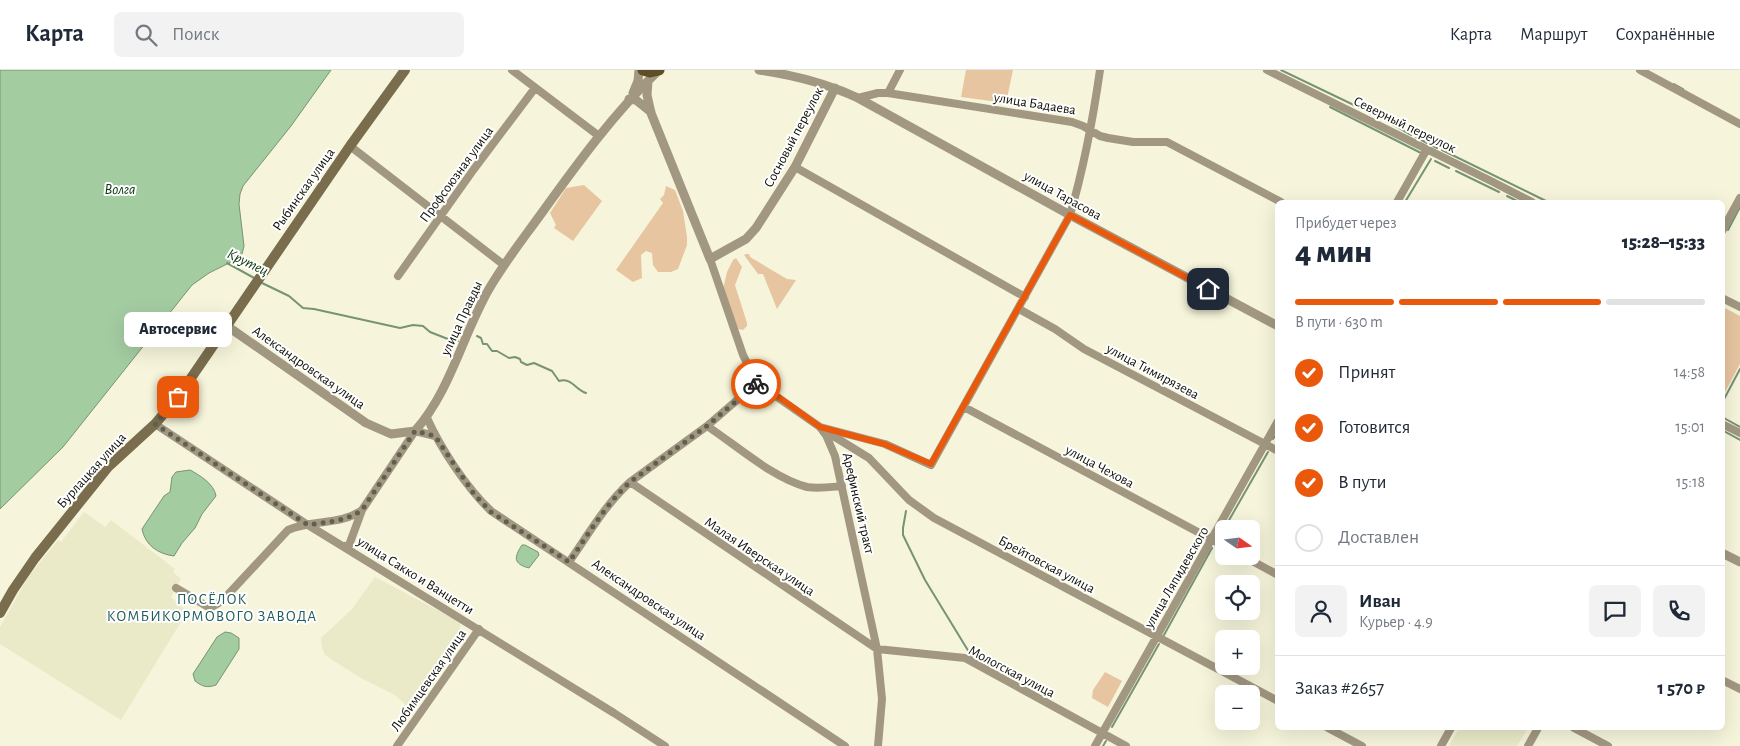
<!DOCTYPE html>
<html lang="ru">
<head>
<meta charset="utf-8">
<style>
  body { margin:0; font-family:"Alegreya Sans",sans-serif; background:#f2f2f3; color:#1f2937; height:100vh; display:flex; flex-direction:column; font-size:19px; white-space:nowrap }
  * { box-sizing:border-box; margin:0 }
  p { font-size:16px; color:#747a83 }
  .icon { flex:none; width:28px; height:28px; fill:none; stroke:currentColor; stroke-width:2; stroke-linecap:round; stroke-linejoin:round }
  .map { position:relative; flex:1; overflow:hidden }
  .drawer { position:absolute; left:1275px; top:130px; width:450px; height:530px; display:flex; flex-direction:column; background:#fff; border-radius:8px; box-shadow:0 5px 20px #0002 }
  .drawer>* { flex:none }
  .needle { width:32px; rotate:104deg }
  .tools { position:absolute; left:1215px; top:450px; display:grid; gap:10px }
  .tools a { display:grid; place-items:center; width:45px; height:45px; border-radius:8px; background:#fff; box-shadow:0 5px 20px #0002; font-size:25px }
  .pin { position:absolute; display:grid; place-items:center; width:42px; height:42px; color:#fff; margin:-21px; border-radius:10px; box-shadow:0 2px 8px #0006 }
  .courier { position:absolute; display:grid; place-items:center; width:50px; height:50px; margin:-25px; border:4px solid #ea580c; border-radius:50%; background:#fff; color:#222; box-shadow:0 1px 6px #0007 }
  .bubble { position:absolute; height:35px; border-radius:8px; background:#fff; box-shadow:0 5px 20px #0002; font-size:16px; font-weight:800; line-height:35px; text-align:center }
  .head em { font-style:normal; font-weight:800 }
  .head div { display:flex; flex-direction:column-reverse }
  .head { display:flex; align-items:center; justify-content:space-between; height:85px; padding:0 20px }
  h1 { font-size:32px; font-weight:800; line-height:38px }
  .bar { display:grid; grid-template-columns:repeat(4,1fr); gap:8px 5px; align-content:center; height:60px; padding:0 20px }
  .bar i { height:6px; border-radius:4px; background:#e0e1e3 }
  .bar .current { background:#ea580c }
  .bar p { grid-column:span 4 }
  .line { display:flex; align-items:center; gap:12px; padding:0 20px; border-top:1px solid #e0e1e3 }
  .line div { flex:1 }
  .round { display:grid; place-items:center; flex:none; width:52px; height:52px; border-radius:8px; background:#f2f2f3 }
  ol { padding:0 20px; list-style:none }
  li { display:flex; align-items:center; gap:15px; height:55px }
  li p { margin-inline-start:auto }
  li .icon { padding:5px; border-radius:50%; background:#ea580c; color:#fff; stroke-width:4 }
  li:last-child { color:#747a83 }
  li i { width:28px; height:28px; border:2px solid #e0e1e3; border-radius:50% }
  header { display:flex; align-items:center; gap:30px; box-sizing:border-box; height:70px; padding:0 25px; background:#fff; border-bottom:1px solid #e0e1e3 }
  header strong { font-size:24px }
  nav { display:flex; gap:28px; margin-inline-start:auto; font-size:18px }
  .search { width:350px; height:45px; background:#f2f2f3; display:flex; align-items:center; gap:12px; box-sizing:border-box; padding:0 18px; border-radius:8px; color:#747a83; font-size:19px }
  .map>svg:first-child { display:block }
</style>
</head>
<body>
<header>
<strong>Карта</strong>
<div class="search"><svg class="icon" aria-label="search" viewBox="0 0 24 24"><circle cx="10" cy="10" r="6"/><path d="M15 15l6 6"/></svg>Поиск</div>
<nav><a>Карта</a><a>Маршрут</a><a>Сохранённые</a></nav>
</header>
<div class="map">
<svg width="1740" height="676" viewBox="0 0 1740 676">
  <rect width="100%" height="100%" fill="#f6f5db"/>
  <!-- built -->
  <path fill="#eae9c8" d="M84,442L105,457L111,450L175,499L173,502L181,509L171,527L187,542L121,650L0,574V557L28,507L58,470L61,472Z
    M375,507L460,552V562L426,620L413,636L408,637L395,625L361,608L334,591L325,585L322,578L321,568L352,539Z
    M1459,658H1528L1517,676H1449Z"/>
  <!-- green -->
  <path fill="#e6c5a0" d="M966,0H1013L1006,33L961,27Z
    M584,115L602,131L573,171L554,158L556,155L550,143L566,118Z
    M666,116L675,120L683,141L687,167V175L678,199L671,202H658L653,195L652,183L646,181L641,185L642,208L633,212L616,200L663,133L660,129L664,125Z
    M746,184H749L750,187L787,209L796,210L777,239L763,204H758L744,185Z
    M736,188L742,197L735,215L747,253V256L743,260L738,259L723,219L727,202L733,190Z
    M1723,237L1740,246V294L1723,326Z
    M1105,602L1122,611L1108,637L1092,628L1093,620Z"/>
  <!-- water -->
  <path fill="#a4cca1" stroke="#779373" d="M0,0H331L291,56L243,116L240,124L239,134L244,176L242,184L237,189L209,203L192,215L63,377L0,439Z
    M190,400C201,406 214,414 216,426L202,444L195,458L182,473L174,486C158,484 145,475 142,459L164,426L170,422L172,407L176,402Z
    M522,475H525L538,482L539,485L529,498C513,494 514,487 522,475Z
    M225,562L231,563L239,568V579L216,615C207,618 203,617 195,611L193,604L217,567Z"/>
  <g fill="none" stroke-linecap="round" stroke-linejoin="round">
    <!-- stream -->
    <path stroke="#779373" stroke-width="2" d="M1281,0L1383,49L1411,65
      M1674,14L1683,19
      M1330,37L1421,83
      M1416,67L1427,73
      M1431,75L1437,78
      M1442,80L1548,132
      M1435,91L1449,98
      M1456,101L1499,122
      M1507,126L1519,132
      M1405,132L1431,89
      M1728,160L1740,137
      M1722,170L1724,167
      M227,193L256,209
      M262,213L289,226L303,238L314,239L400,258L413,255L423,256L430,262L453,271H458
      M477,266L481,268L483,274H487L492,281H497L509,288L515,287L520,289L521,292L527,295L534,293L552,301L559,311C571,307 576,320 586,323
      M1722,333L1740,299
      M1722,347L1740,357
      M1722,360L1740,370
      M1273,369L1278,362
      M906,441L903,458V465L925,510L972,587
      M1224,459L1268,382
      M1164,565L1212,478
      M1112,657L1159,574
      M1103,676L1106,671"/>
    <!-- minor -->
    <path stroke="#a29882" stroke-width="8" d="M512,0L599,66
      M1267,0L1491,111L1532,132
      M1640,0L1740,54
      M888,23L900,0
      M858,28L878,23H888L1072,52L1083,56L1100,66L1108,68L1133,72H1167L1281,132
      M350,76L504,195
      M795,97L1025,227
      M1397,132L1427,79
      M1722,161L1740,128
      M710,189L743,285L753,305L767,320L820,357L826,365L835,386L877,579L882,629L878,676
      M398,206L474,99L535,18
      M1722,228L1740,237
      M1019,239L1055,259L1084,279L1278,381
      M964,337L1224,476
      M427,348C441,379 466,417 491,441L845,676
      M155,354L308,455L614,643L665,676
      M1722,354L1740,363
      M707,356C736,375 774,409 807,417C819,419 831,417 842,416
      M820,357L885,374L931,395L1070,145C1084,97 1093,49 1100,0
      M830,364L869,388L909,430L934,448L1278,631
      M630,412L877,579L965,588L1126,676
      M345,476L348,478L362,440
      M1243,486L1278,505
      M569,492C588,465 605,435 630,412L707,356L758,312
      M176,518L210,538L222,531L288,460C312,449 340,456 362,440L415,361L435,366
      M1722,610L1740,619
      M1328,658L1362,676
      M1574,658L1608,676
      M397,676L479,559
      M1095,676L1278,351
      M1441,676L1451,658
      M1528,676L1538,658"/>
    <!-- tertiary -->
    <path stroke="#a29882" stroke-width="9" d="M759,0C793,5 826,13 858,28L1070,145L1278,256
      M648,11L647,25L651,43L710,189L746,169L756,158L795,97L835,18
      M633,23L638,11L639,0
      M629,29L636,30L651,42
      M227,256L366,353L391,364L415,361C451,320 462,266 489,219C504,193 523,169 541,144C577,94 614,43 659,0
      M1722,483L1740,492"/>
    <!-- secondary -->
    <path stroke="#7a6d4d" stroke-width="10" d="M0,543L13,520L35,488L108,397L155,354L178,327L350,76L405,0"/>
    <!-- primary -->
    <path stroke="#5f4f25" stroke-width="11" d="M643,0L650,2L659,0"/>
  </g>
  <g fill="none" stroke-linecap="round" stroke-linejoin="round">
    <!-- done -->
    <path stroke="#606051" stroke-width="5" stroke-dasharray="0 9" d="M178,327L155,354L308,455C327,452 347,451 362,440L415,361L435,366L474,424L491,442L569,492C588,465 605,435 630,412L707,356L756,314"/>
    <!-- route -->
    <path stroke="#ea580c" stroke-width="6" d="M756,314L758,312L820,357L884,374L931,394L1070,145L1208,219"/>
  </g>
  <g text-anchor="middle" stroke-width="4" stroke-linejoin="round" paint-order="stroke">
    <!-- street labels -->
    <g font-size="14" fill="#0f0f07" stroke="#fff">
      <text transform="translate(1035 33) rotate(9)" y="5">улица Бадаева</text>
      <text transform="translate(1405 54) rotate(26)" y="5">Северный переулок</text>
      <text transform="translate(793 67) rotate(-62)" y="5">Сосновый переулок</text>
      <text transform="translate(456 104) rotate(-54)" y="5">Профсоюзная улица</text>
      <text transform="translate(303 119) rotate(-55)" y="5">Рыбинская улица</text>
      <text transform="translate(1063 125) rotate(29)" y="5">улица Тарасова</text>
      <text transform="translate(461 248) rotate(-65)" y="5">улица Правды</text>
      <text transform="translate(309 297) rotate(35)" y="5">Александровская улица</text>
      <text transform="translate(1153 301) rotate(28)" y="5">улица Тимирязева</text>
      <text transform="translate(1100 396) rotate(28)" y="5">улица Чехова</text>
      <text transform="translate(91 400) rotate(-48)" y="5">Бурлацкая улица</text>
      <text transform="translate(859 433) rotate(77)" y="5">Арефинский тракт</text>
      <text transform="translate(760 486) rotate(34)" y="5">Малая Иверская улица</text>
      <text transform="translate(1047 494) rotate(28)" y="5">Брейтовская улица</text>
      <text transform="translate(416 505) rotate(32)" y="5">улица Сакко и Ванцетти</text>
      <text transform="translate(1176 507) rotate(-60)" y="5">улица Ляпидевского</text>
      <text transform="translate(649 529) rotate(34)" y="5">Александровская улица</text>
      <text transform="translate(1012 601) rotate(28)" y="5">Мологская улица</text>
      <text transform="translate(428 610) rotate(-55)" y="5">Любимцевская улица</text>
    </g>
    <!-- water labels -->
    <g font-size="15" font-style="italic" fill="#0a340a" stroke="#fff">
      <text x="120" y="124">Волга</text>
      <text transform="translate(248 192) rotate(26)" y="5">Крутец</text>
    </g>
    <!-- neighbourhood labels -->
    <g font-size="15" letter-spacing="1" fill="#215c5e" stroke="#fff">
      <text x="212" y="534">ПОСЁЛОК<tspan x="212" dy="17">КОМБИКОРМОВОГО ЗАВОДА</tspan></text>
    </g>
  </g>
</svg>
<div class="tools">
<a><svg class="needle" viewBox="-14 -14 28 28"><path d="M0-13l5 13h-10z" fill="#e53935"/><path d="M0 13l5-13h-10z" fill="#747a83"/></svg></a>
<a><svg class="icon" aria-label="locate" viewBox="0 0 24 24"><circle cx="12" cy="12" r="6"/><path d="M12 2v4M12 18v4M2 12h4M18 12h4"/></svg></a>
<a>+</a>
<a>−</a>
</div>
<div class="pin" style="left:178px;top:327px;background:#ea580c"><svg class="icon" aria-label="bag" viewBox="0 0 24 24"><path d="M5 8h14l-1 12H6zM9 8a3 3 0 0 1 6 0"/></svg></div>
<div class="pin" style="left:1208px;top:219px;background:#1f2937"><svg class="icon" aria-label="home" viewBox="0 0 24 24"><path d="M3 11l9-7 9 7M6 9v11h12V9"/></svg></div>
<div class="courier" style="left:756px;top:314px"><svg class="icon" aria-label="bike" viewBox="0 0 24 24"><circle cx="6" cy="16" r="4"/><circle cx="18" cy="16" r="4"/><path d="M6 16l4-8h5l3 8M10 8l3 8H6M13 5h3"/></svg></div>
<div class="bubble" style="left:124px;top:242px;width:108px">Автосервис</div>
<section class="drawer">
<div class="head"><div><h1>4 мин</h1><p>Прибудет через</p></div><em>15:28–15:33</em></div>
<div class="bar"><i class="current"></i><i class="current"></i><i class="current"></i><i></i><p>В пути · 630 m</p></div>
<ol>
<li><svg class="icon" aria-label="check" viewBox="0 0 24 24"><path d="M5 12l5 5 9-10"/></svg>Принят<p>14:58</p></li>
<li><svg class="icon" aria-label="check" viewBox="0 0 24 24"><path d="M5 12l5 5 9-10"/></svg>Готовится<p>15:01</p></li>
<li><svg class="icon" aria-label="check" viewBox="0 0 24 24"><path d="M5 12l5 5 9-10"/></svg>В пути<p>15:18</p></li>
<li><i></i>Доставлен</li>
</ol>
<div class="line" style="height:90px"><a class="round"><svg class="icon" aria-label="person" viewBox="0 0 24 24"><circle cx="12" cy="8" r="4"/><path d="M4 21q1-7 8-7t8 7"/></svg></a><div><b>Иван</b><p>Курьер · 4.9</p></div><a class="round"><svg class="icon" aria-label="chat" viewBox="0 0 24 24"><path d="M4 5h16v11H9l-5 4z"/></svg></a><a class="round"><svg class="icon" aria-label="phone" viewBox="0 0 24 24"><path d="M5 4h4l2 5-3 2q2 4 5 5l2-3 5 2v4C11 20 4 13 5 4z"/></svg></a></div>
<div class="line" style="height:65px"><div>Заказ #2657</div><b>1 570 ₽</b></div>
</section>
</div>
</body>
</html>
